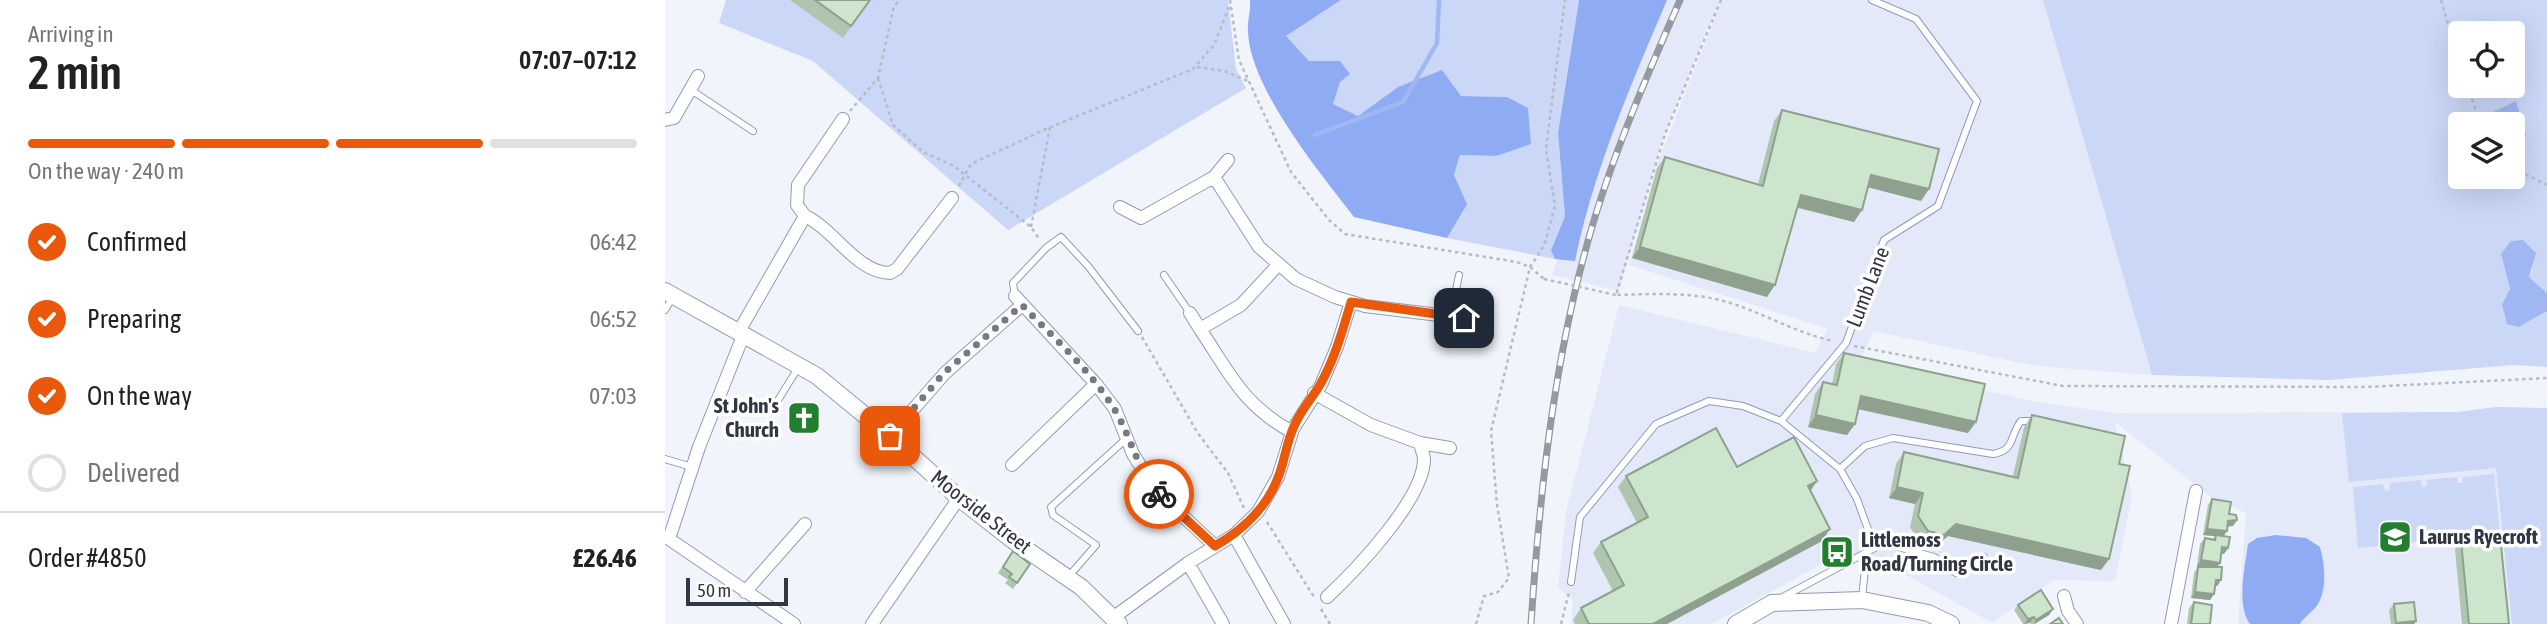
<!DOCTYPE html>
<html lang="en">
<head>
<meta charset="utf-8">
<style>
  body { margin:0; font-family:"Asap Condensed",sans-serif; background:#f6f6f6; color:#222; height:100vh; display:flex; flex-direction:column; font-size:26px; white-space:nowrap }
  * { box-sizing:border-box; margin:0 }
  p { font-size:23px; color:#767676 }
  .icon { flex:none; width:38px; height:38px; fill:none; stroke:currentColor; stroke-width:2; stroke-linecap:round; stroke-linejoin:round }
  .map { position:relative; flex:1; overflow:hidden }
  .side { display:flex; flex-direction:column; background:#fff; width:665px }
  .side>* { flex:none }
  .fabs { position:absolute; left:1783px; top:21px; display:grid; gap:14px }
  .fabs a { display:grid; place-items:center; width:77px; height:77px; border-radius:7px; background:#fff; box-shadow:0 7px 28px #0002; font-size:35px }
  .scale { position:absolute; left:21px; bottom:18px; width:102px; box-sizing:border-box; padding-left:7px; border:4px solid #333743; border-top:0; font-size:19px; line-height:24px; white-space:nowrap; color:#333743; -webkit-text-stroke:5px #fff; paint-order:stroke }
  .pin { position:absolute; display:grid; place-items:center; width:60px; height:60px; color:#fff; margin:-30px; border-radius:14px; box-shadow:0 4px 10px #0006 }
  .courier { position:absolute; display:grid; place-items:center; width:70px; height:70px; margin:-35px; border:5px solid #ea580c; border-radius:50%; background:#fff; color:#222; box-shadow:0 2px 9px #0007 }
  .head em { font-style:normal; font-weight:600 }
  .head div { display:flex; flex-direction:column-reverse }
  .head { display:flex; align-items:center; justify-content:space-between; height:119px; padding:0 28px }
  h1 { font-size:46px; font-weight:600; line-height:52px }
  .bar { display:grid; grid-template-columns:repeat(4,1fr); gap:10px 7px; align-content:center; height:84px; padding:0 28px }
  .bar i { height:9px; border-radius:5px; background:#e0e0e0 }
  .bar .on { background:#ea580c }
  .bar p { grid-column:span 4 }
  .line { display:flex; align-items:center; gap:18px; padding:0 28px; border-top:2px solid #e0e0e0 }
  .line div { flex:1 }
  ol { padding:0 28px; list-style:none }
  li { display:flex; align-items:center; gap:21px; height:77px }
  li p { margin-inline-start:auto }
  li .icon { padding:7px; border-radius:50%; background:#ea580c; color:#fff; stroke-width:4 }
  li:last-child { color:#767676 }
  li i { width:38px; height:38px; border:4px solid #e0e0e0; border-radius:50% }
  main { display:flex; flex:1; min-height:0 }
  .map>svg:first-child { display:block }
</style>
</head>
<body>
<main>
<section class="side">
<div class="head"><div><h1>2 min</h1><p>Arriving in</p></div><em>07:07–07:12</em></div>
<div class="bar"><i class="on"></i><i class="on"></i><i class="on"></i><i></i><p>On the way · 240 m</p></div>
<ol>
<li><svg class="icon" aria-label="check" viewBox="0 0 24 24"><path d="M5 12l5 5 9-10"/></svg>Confirmed<p>06:42</p></li>
<li><svg class="icon" aria-label="check" viewBox="0 0 24 24"><path d="M5 12l5 5 9-10"/></svg>Preparing<p>06:52</p></li>
<li><svg class="icon" aria-label="check" viewBox="0 0 24 24"><path d="M5 12l5 5 9-10"/></svg>On the way<p>07:03</p></li>
<li><i></i>Delivered</li>
</ol>
<div class="line" style="height:91px"><div>Order #4850</div><b>£26.46</b></div>
</section>
<div class="map">
<svg width="1882" height="624" viewBox="0 0 1882 624">
  <rect width="100%" height="100%" fill="#f1f4fa"/>
  <!-- built -->
  <path fill="#e3e9f8" d="M982,0H1055L997,139L954,291L887,275Z
    M1057,0H1378L1487,375L1370,366L1209,331L1193,363L1373,402L1451,413L1793,412L1831,407L1882,408V624H1573L1581,513L1546,497L1450,422L1467,496L1450,581L1389,580L1327,623L1222,564L1168,558L1046,624H906L908,600L893,588L901,512L954,305L1150,353L1163,329L964,265L993,162Z"/>
  <!-- green -->
  <path fill="#cad7f7" fill-rule="evenodd" d="M61,0H563L571,69L581,88L343,230L148,61L54,23Z
    M676,0H914L893,133L900,216L886,249L890,259L782,238L801,204L789,175L795,155L831,156L841,97L796,96L733,87L693,116L667,104L675,82L644,61L621,36Z
    M1378,0H1882V293L1864,277L1868,268L1836,254L1845,289L1837,304L1854,327L1882,311V367L1850,365L1663,380L1487,375ZM1796,33H1848V86H1796ZM1851,102L1857,158H1848V177H1796V124H1829Z
    M1831,407L1882,408V624H1847L1831,468L1684,482L1677,413L1793,412Z
    M1829,474L1835,535L1804,538L1803,531H1798V538L1767,541L1766,534H1761V541L1731,544L1729,537L1724,538V545L1693,548L1688,487L1718,484L1720,491L1725,490V483L1756,480L1757,487L1762,486L1761,480L1792,477L1793,483H1798V477Z"/>
  <!-- forest -->
  <path fill="#8fabf4" d="M585,0H676L621,36L644,61H675L685,74L675,82L668,104L693,116L733,87L777,70L796,96L842,97L863,108L866,144L831,156L795,155L789,175L802,204L782,238L689,217C655,173 585,88 583,32C582,21 586,11 585,0Z
    M914,0H1002C966,85 929,169 910,261L890,259L886,250L900,216L893,133Z
    M1611,535L1641,538L1655,547C1660,565 1663,593 1650,608C1645,614 1639,617 1635,624H1585C1571,605 1580,566 1583,544L1592,538Z"/>
  <!-- water -->
  <path fill="#a0b7f2" d="M1851,101L1861,134L1857,158H1848V124H1829L1828,112Z
    M1858,240L1871,253L1864,277L1882,293V311L1854,327L1842,324L1837,304L1845,289L1836,254L1846,241Z"/>
  <g fill="none" stroke-linecap="round" stroke-linejoin="round">
    <!-- stream -->
    <path stroke="#a0b7f2" stroke-width="4.5" d="M650,135L738,102L772,43L774,0"/>
    <defs>
      <path id="service" d="M26,90L88,131
        M499,275L525,313
        M350,296L348,283L381,248L396,237L423,266L473,331
        M0,310L8,297
        M786,315L794,275
        M110,405L133,368
        M0,459L27,467
        M1175,469L1200,446L1228,438L1328,454C1351,450 1344,436 1356,421H1370
        M404,576L431,545L388,515L386,507L462,438
        M906,582L915,517L991,424L1044,401L1078,406L1116,421
        M1116,598L1219,543L1269,557L1291,573L1319,557
        M1197,598L1204,532L1192,499L1175,469L1116,421L1181,343L1219,240L1273,206L1312,101L1251,19L1207,0"/>
      <path id="minor" d="M0,120L9,118L33,76
        M549,177L594,247L631,279L670,297L700,306L799,318
        M455,207L476,218L549,177L563,160
        M140,216C169,229 192,273 225,273L232,269L287,198
        M614,264L576,305L535,329C565,374 578,405 627,432
        M350,296L431,384L450,409L468,454L491,491L550,546
        M525,313L535,329
        M73,333L140,216L132,205L133,185L178,119
        M649,393L706,425L755,443C756,448 759,455 759,459C759,499 690,571 662,597
        M225,436L280,373L357,305
        M755,443L785,448
        M347,465L431,384
        M569,535L619,624
        M4,539L34,447L78,336
        M4,539L129,624
        M523,563L558,624
        M80,592L140,524
        M1399,596L1403,611L1412,624
        M449,617L523,563L569,535L593,512L613,477L628,429L656,385L672,347L686,302
        M207,624L294,498
        M1506,624L1531,491"/>
      <path id="tertiary" d="M0,291L152,376L225,436L294,498L346,539L416,587L454,624
        M1071,624L1107,603L1197,600L1263,613L1286,624"/>
    </defs>
    <!-- service casing -->
    <use href="#service" stroke="#909bb7" stroke-width="8"/>
    <!-- minor casing -->
    <use href="#minor" stroke="#909bb7" stroke-width="14"/>
    <!-- tertiary casing -->
    <use href="#tertiary" stroke="#909bb7" stroke-width="18"/>
    <!-- path -->
    <path stroke="#b7bbc2" stroke-width="2.5" stroke-dasharray="3.5 3.5" stroke-linecap="butt" d="M565,0L574,60L626,172L664,220L680,234L852,262L865,267L879,279
      M1056,0L1000,134L951,295C985,294 1021,292 1055,300C1094,310 1129,333 1169,341
      M1776,0L1796,69
      M532,67L560,71L585,82
      M213,78L228,125L258,152L289,166L366,227L375,240
      M1802,86L1816,124
      M185,111L213,78L229,6L235,0
      M1848,168L1882,185
      M294,186L306,164L381,129L528,69L549,45L564,7
      M366,227L385,127
      M477,337L532,432L563,473L579,508
      M1189,346L1398,386L1700,387L1882,378
      M602,522L649,597
      M656,609L665,624
      M811,624L819,596L833,592L844,578L832,505L826,431L865,267L879,246L890,206L881,149L900,0
      M896,624L904,592"/>
    <!-- service -->
    <use href="#service" stroke="#fff" stroke-width="6"/>
    <!-- minor -->
    <use href="#minor" stroke="#fff" stroke-width="12"/>
    <!-- tertiary -->
    <use href="#tertiary" stroke="#fff" stroke-width="16"/>
    <defs>
      <path id="rail" d="M866,624C875,488 890,348 930,217C953,142 984,71 1015,0"/>
    </defs>
    <!-- rail casing -->
    <use href="#rail" stroke="#9599a2" stroke-width="7"/>
    <!-- rail -->
    <use href="#rail" stroke="#fff" stroke-width="4.5" stroke-dasharray="13" stroke-linecap="butt"/>
    <!-- path-bridge -->
    <path stroke="#b7bbc2" stroke-width="2.5" stroke-dasharray="3.5 3.5" stroke-linecap="butt" d="M879,279L951,295"/>
  </g>
  <!-- wall -->
  <path fill="#afc5af" d="M125,0H205L178,38Z
    M1117,110L1256,201L1203,187L1189,222L1132,208L1102,297L967,258L992,168L1000,157L1093,184L1109,121Z
    M1179,353L1303,433L1193,409L1190,424L1182,435L1143,427L1150,394L1158,382L1167,384L1171,364Z
    M1367,415L1454,464L1444,559L1436,570L1283,536L1271,546L1255,543L1245,527L1250,504L1224,498L1231,464L1239,452L1348,476L1359,427Z
    M1072,467L1152,481L1145,491L1157,541L1002,624H910L908,620L916,608L948,591L928,553L936,542L972,523L953,487L961,476Z
    M1547,499L1564,514L1568,526H1562V531L1558,536L1563,548L1559,554H1556L1555,563L1552,567L1556,580L1552,586H1550L1549,594L1545,600L1526,598L1529,573L1533,567H1538L1532,566L1535,544L1540,538L1547,540L1550,536L1538,535L1543,505Z
    M1796,540L1844,624H1797L1790,549Z
    M348,551L365,564L348,589L340,583L343,580L333,573Z
    M1529,602L1545,624H1522L1524,608Z
    M1729,604L1751,621L1749,624H1726L1724,610Z
    M1353,605L1388,609L1384,615L1370,624H1366L1365,623L1358,624L1349,610Z"/>
  <!-- shaded-wall -->
  <path fill="#8fa08f" d="M1206,175L1264,189L1256,201L1198,186Z
    M1136,195L1197,210L1189,222L1128,206Z
    M975,247L1110,285L1102,297L967,258Z
    M1196,396L1311,422L1303,433L1188,408Z
    M1151,415L1190,424L1182,435L1143,427Z
    M1152,481L1144,493L1143,486Z
    M1232,487L1258,493L1250,504L1224,498Z
    M1572,520L1568,526L1559,527L1563,521Z
    M1291,524L1444,559L1436,570L1283,536L1271,546L1255,543L1263,531Z
    M1165,529L1157,541L1002,624H988Z
    M1542,529L1562,531L1558,537L1538,535Z
    M1557,547L1563,548L1559,554L1553,553Z
    M1536,560L1555,563L1551,569L1532,566Z
    M1551,580H1556L1552,586H1547Z
    M1530,592L1549,594L1545,600L1526,598Z
    M1388,609L1384,615L1369,624L1371,620Z
    M1369,617L1365,623L1359,624L1363,619Z
    M1751,621L1749,624H1730L1731,623Z"/>
  <!-- building -->
  <path fill="#cce5cc" stroke="#8fa08f" stroke-width="2" d="M150,0H205L186,26Z
    M1117,110L1274,149L1264,189L1206,175L1197,210L1136,195L1110,285L975,247L1000,157L1098,186Z
    M1179,353L1320,384L1311,422L1196,396L1190,424L1151,415L1158,382L1172,385Z
    M1367,415L1460,436L1454,464L1465,466L1444,559L1291,524L1279,535L1263,531L1253,516L1258,493L1232,487L1239,452L1353,478Z
    M1051,428L1072,467L1129,437L1152,481L1143,486L1165,529L988,624H924L916,608L959,585L936,542L983,517L961,476Z
    M1547,499L1566,502L1564,514L1571,515L1572,520L1563,521L1562,531L1542,529Z
    M1551,535L1565,537L1563,548L1557,547L1555,563L1536,560L1540,538L1550,540Z
    M1835,536L1844,624H1804L1796,540Z
    M348,551L365,564L352,583L344,577L347,574L338,567Z
    M1533,567H1557L1556,580H1551L1549,594L1530,592Z
    M1376,590L1388,609L1371,620L1369,617L1363,619L1353,605Z
    M1529,602L1547,605L1545,624H1526Z
    M1749,602L1751,621L1731,623L1729,604Z
    M1394,618L1398,624H1385Z"/>
  <g fill="none" stroke-linecap="round" stroke-linejoin="round">
    <!-- done -->
    <path stroke="#767983" stroke-width="7" stroke-dasharray="0 12.6" d="M225,436L279,373L357,305C388,337 424,369 448,407C466,435 471,469 494,494"/>
    <!-- route -->
    <path stroke="#ea580c" stroke-width="9" d="M494,494L550,546C578,530 603,506 614,475C620,459 622,440 630,424C637,409 648,397 656,383C670,358 678,329 686,302L799,318"/>
  </g>
  <!-- icons -->
  <defs>
    <symbol id="church-square" viewBox="-11 -11 22 22"><rect x="-9" y="-9" width="18" height="18" rx="4" fill="#217f2f" stroke="#fff"/><path d="M-1.2-6h2.4v3.5h3.3v2.4h-3.3V6h-2.4V-.1h-3.3v-2.4h3.3Z" fill="#fff"/></symbol>
    <symbol id="school-square" viewBox="-11 -11 22 22"><rect x="-9" y="-9" width="18" height="18" rx="4" fill="#217f2f" stroke="#fff"/><path d="M0-5L7-2L0 1L-7-2ZM-4 1L0 2.5L4 1V4Q0 6-4 4Z" fill="#fff"/></symbol>
    <symbol id="bus-square" viewBox="-11 -11 22 22"><rect x="-9" y="-9" width="18" height="18" rx="4" fill="#217f2f" stroke="#fff"/><path d="M-5-6H5V4H4V6H2V4H-2V6H-4V4H-5ZM-3.5-4V0h7V-4ZM-3.5 1.2v1.5H-2V1.2ZM2 1.2v1.5H3.5V1.2Z" fill="#fff"/></symbol>
  </defs>
  <g fill-rule="evenodd">
    <use href="#church-square" x="120" y="399" width="38" height="38"/>
    <use href="#school-square" x="1711" y="518" width="38" height="38"/>
    <use href="#bus-square" x="1153" y="533" width="38" height="38"/>
  </g>
  <g text-anchor="middle" stroke-width="7" stroke-linejoin="round" paint-order="stroke">
    <!-- street labels -->
    <g font-size="21" fill="#333743" stroke="#fff">
      <text transform="translate(1203 287) rotate(-69)" y="7">Lumb Lane</text>
      <text transform="translate(316 512) rotate(38)" y="7">Moorside Street</text>
    </g>
    <!-- poi labels -->
    <g font-size="21" font-weight="bold" fill="#333743" stroke="#fff" text-anchor="start">
      <text x="114" y="413" text-anchor="end">St John's<tspan x="114" dy="24">Church</tspan></text>
      <text x="1754" y="544">Laurus Ryecroft</text>
      <text x="1196" y="547">Littlemoss<tspan x="1196" dy="24">Road/Turning Circle</tspan></text>
    </g>
  </g>
</svg>
<div class="fabs">
<a><svg class="icon" aria-label="locate" viewBox="0 0 24 24"><circle cx="12" cy="12" r="6"/><path d="M12 2v4M12 18v4M2 12h4M18 12h4"/></svg></a>
<a><svg class="icon" aria-label="layers" viewBox="0 0 24 24"><path d="M12 4l9 5-9 5-9-5zM3 14l9 5 9-5"/></svg></a>
</div>
<div class="scale">50 m</div>
<div class="pin" style="left:225px;top:436px;background:#ea580c"><svg class="icon" aria-label="bag" viewBox="0 0 24 24"><path d="M5 8h14l-1 12H6zM9 8a3 3 0 0 1 6 0"/></svg></div>
<div class="pin" style="left:799px;top:318px;background:#1f2937"><svg class="icon" aria-label="home" viewBox="0 0 24 24"><path d="M3 11l9-7 9 7M6 9v11h12V9"/></svg></div>
<div class="courier" style="left:494px;top:494px"><svg class="icon" aria-label="bike" viewBox="0 0 24 24"><circle cx="6" cy="16" r="4"/><circle cx="18" cy="16" r="4"/><path d="M6 16l4-8h5l3 8M10 8l3 8H6M13 5h3"/></svg></div>
</div>
</main>
</body>
</html>
